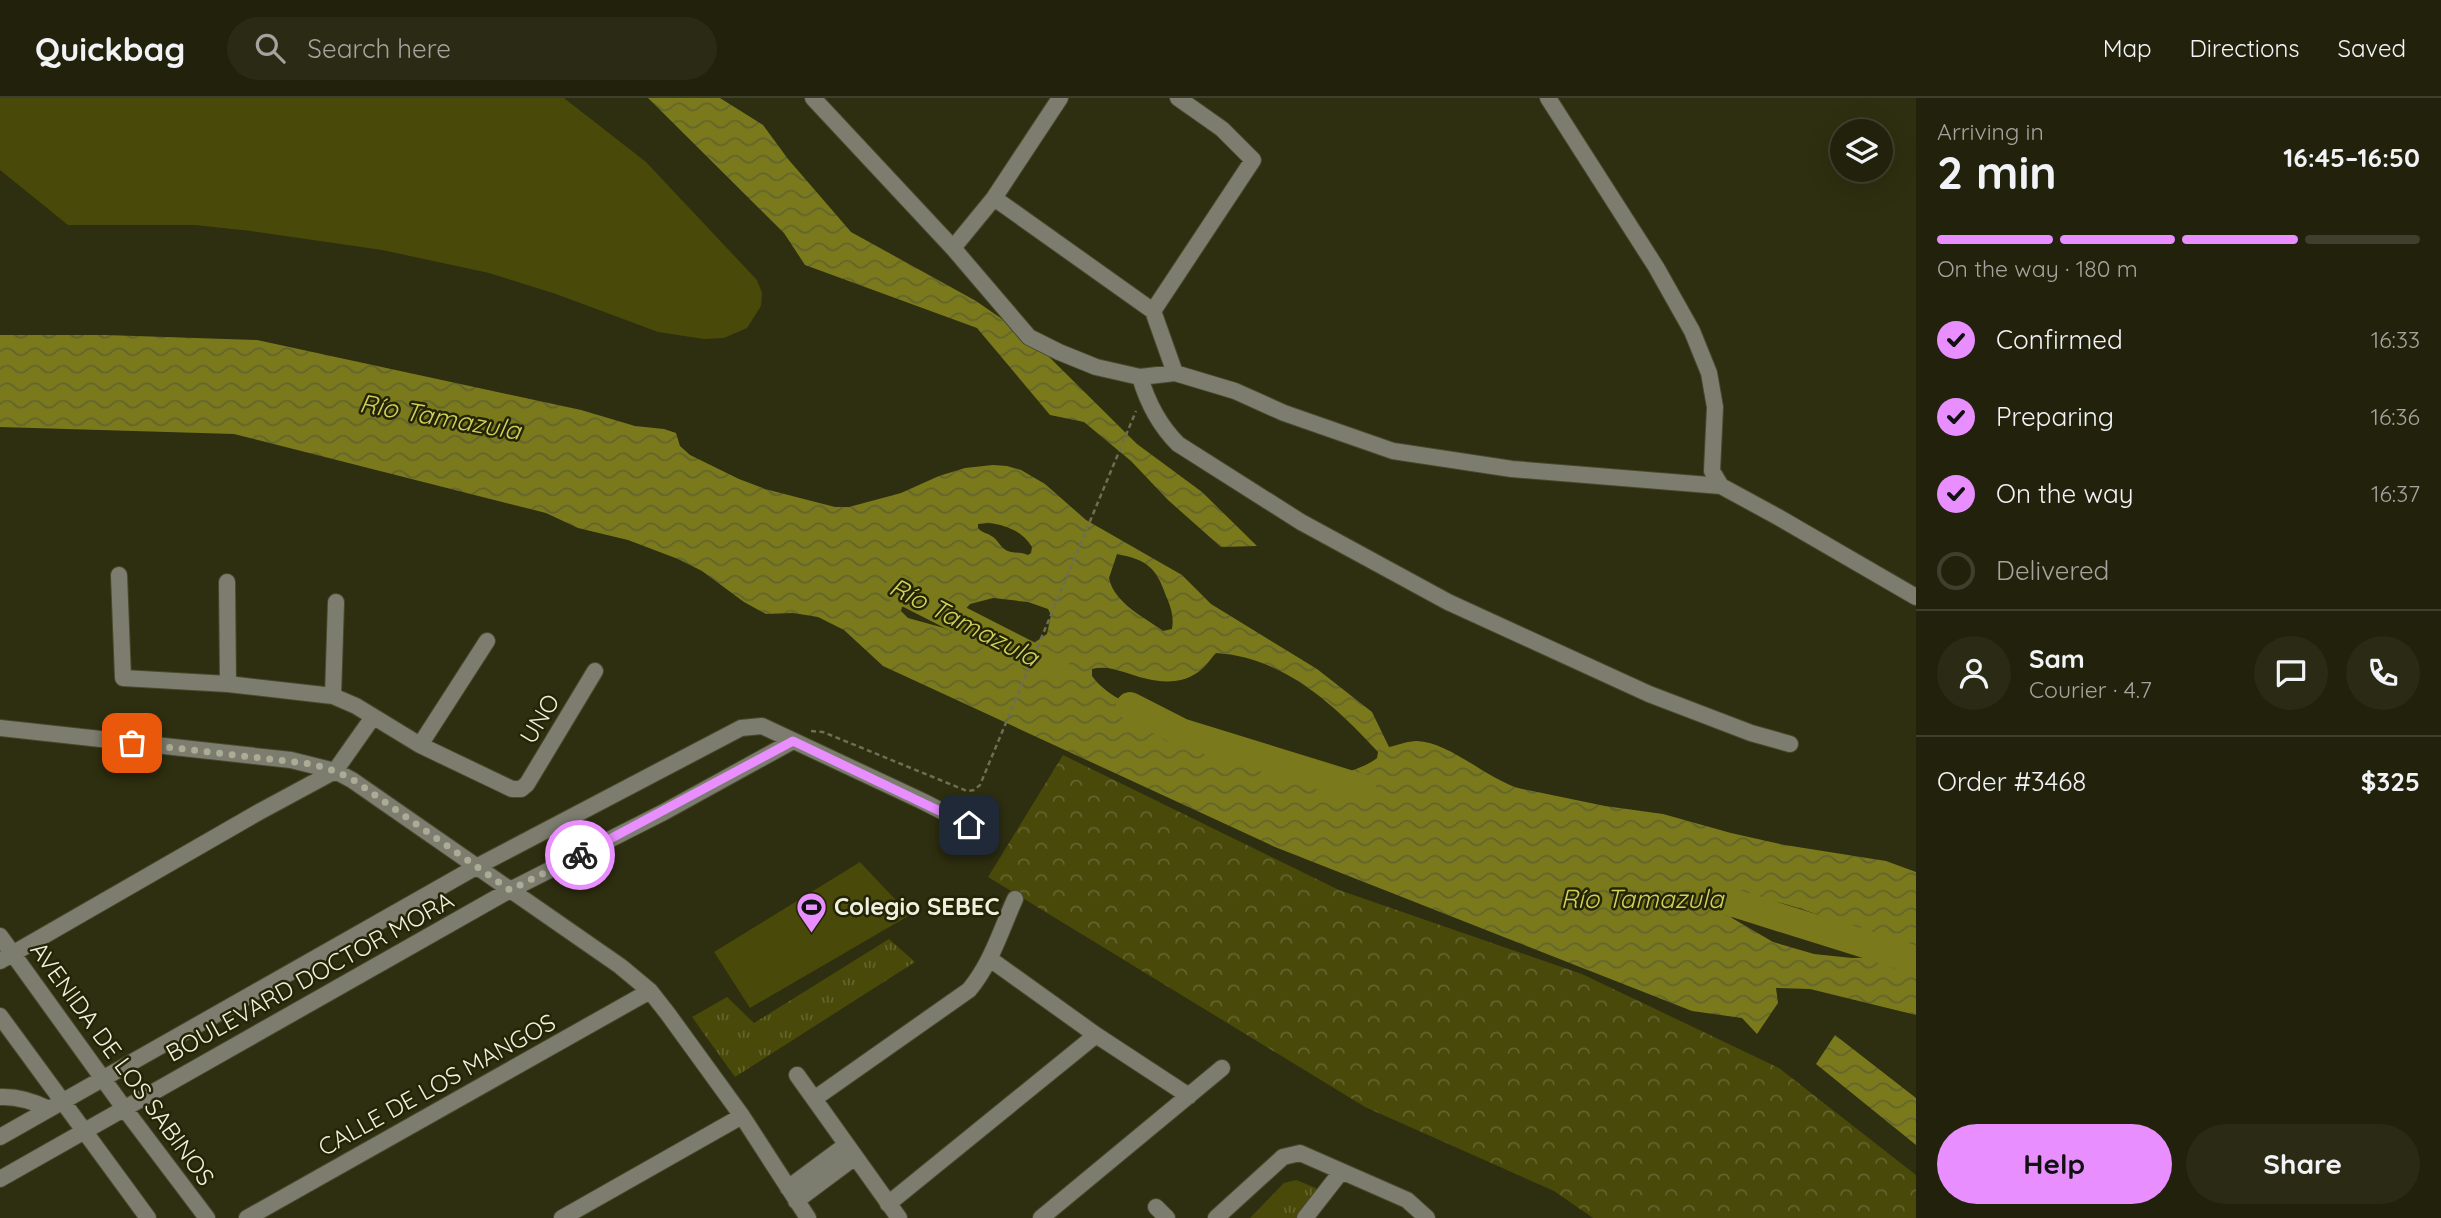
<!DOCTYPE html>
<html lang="en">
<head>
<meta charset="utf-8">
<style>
  body { margin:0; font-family:Quicksand,sans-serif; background:#2a2a15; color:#f1f3f6; height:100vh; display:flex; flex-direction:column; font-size:26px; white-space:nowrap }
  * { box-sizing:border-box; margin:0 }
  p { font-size:23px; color:#a2a49d }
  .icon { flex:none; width:38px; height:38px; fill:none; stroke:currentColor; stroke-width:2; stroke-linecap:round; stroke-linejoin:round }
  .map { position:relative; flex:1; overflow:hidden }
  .side { display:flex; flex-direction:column; background:#22220c; width:525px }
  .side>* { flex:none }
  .buttons { position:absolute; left:1830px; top:21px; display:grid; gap:14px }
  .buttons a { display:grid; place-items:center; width:63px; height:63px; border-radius:50%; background:#22220c; box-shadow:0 7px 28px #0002,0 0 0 2px #3f3f2d; font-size:35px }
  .pin { position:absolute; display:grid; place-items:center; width:60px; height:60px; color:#fff; margin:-30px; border-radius:14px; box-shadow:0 4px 10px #0006 }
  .courier { position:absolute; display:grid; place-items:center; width:70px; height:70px; margin:-35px; border:5px solid #e88eff; border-radius:50%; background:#fff; color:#222; box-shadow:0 2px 9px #0007 }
  .headline em { font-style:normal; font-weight:800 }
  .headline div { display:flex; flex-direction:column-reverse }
  .headline { display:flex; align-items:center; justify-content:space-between; height:119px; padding:0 21px }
  h1 { font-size:46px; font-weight:800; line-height:52px }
  .bar { display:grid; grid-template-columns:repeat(4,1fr); gap:10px 7px; align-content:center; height:84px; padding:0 21px }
  .bar i { height:9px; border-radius:5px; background:#3f3f2d }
  .bar .selected { background:#e88eff }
  .bar p { grid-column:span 4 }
  .line { display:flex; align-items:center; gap:18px; padding:0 21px; border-top:2px solid #3f3f2d }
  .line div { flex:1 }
  .round { display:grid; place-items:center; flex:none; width:74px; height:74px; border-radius:37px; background:#2a2a15 }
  ol { padding:0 21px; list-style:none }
  li { display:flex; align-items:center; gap:21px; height:77px }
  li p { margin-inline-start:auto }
  li .icon { padding:7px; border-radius:50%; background:#e88eff; color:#111; stroke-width:4 }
  li:last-child { color:#a2a49d }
  li i { width:38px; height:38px; border:4px solid #3f3f2d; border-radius:50% }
  .button { display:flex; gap:14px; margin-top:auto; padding:14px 21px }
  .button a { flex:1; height:80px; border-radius:42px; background:#e88eff; color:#111; font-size:28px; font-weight:800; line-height:80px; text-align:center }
  .button a+a { background:#2a2a15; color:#f1f3f6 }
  header { display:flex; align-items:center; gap:42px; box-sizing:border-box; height:98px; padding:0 35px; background:#22220c; border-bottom:2px solid #3f3f2d }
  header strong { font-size:33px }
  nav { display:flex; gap:38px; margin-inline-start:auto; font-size:24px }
  .search { width:490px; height:63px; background:#2a2a15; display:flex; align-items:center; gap:18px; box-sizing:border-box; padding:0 24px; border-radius:38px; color:#a2a49d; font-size:26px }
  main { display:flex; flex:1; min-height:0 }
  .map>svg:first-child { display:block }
</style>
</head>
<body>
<header>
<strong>Quickbag</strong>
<div class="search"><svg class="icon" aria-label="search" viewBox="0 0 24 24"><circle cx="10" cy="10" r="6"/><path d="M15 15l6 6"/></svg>Search here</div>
<nav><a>Map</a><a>Directions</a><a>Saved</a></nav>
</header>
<main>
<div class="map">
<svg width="1916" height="1120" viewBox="0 0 1916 1120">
  <defs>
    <pattern id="forest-crowns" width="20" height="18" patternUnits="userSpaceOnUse" patternTransform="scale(1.75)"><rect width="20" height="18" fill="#49490a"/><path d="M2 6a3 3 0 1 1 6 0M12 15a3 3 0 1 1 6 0" fill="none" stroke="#64642d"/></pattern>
    <pattern id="park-tufts" width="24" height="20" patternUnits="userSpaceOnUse" patternTransform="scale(1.75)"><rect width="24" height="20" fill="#49490a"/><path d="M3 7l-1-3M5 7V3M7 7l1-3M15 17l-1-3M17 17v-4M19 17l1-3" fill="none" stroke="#64642d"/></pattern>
    <pattern id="water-waves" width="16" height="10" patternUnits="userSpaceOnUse" patternTransform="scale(1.75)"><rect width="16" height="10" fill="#7a7a1c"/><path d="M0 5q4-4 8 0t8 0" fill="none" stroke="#64642e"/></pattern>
  </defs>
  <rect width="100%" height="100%" fill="#2e2e10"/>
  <!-- grass -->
  <path fill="#49490a" d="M0,0H564L646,64L757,182L762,195L761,208L747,230L724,240L704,241L658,234L556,196L489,175L382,152L251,133L195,127H68L0,72Z
    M860,764L910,817L750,910L714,854Z"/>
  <!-- forest -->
  <path fill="url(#forest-crowns)" d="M1063,657L1339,792L1582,876L1779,970L1916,1077V1120H1593L1554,1093L1365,1009L988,779Z"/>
  <!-- park -->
  <path fill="url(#park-tufts)" d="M889,841L915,864L735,979L692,919L727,899L754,925Z
    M1296,1082L1316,1090L1318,1097L1301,1120H1250L1284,1085Z"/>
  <!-- water -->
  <path fill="url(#water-waves)" fill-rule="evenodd" d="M648,0H720L763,27L788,61L851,134L976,203L1031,241L1137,346L1202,394L1257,448L1221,449L1168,402L1131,363L1084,324L1050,317L977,230L805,167L784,135Z
    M0,237H105L257,242L581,312L635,328L664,331L676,335L680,348L690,357L739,381L765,391L835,409H849L901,395L939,378L965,370L993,367L1007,368L1021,372L1045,386L1086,422L1182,477L1211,506L1317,571L1372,614L1389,649C1398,647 1408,643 1417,643C1449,644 1486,680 1518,690L1605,708L1663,716L1731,735L1785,747L1886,763L1916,774V917L1810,891L1776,890L1778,905L1757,936L1742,920L1692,913L1275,749L883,568L844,532L818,519L793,515L766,516L744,504L702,473L678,461L628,442L578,430L546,415L234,336L0,329ZM989,425C1006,427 1022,433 1032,449L1031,455L1028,457C1021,454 1017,455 1011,454C1001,452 1000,444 993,439C988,435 982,435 978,430V426ZM1117,456C1147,462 1156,469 1166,498C1171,509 1174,519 1172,531L1163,533C1144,519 1114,505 1109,480ZM993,500L1028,504L1048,511L1051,517L1047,536L1012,560L944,530L908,520L901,513L902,509C920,502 943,510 961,516L970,506ZM1216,555C1283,559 1335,607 1378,654L1377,660C1363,672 1315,685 1297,681L1193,640C1177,635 1171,630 1158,622C1136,608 1108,600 1092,578V571C1103,568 1113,571 1124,574C1150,583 1179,591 1202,571C1207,567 1211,560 1216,555ZM1767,802C1789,805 1888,838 1891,859L1852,860L1814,856L1773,844L1732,820L1729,815L1746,805Z
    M1835,937L1916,1000V1047L1816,966Z"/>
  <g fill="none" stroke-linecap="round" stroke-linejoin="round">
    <!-- river -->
    <path stroke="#7a7a1c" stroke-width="28" d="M899,491L1056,571
      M1130,608L1181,634L1362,690
      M1705,796L1916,862"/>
    <defs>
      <path id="minor" d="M813,0L953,150L1029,239L1059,254L1096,269L1140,279L1175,275L1235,293L1284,315L1393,353L1512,371L1721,388L1778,419L1916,499
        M1548,0L1656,169L1692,233L1709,275L1715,309L1712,373L1721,388
        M994,100L1153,213L1175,275
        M953,150L994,100L1060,0
        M1153,213L1253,62L1222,31L1178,0
        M1140,279C1147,303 1160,328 1178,346L1301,424L1448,504L1649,596L1751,635L1790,646
        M119,477L123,580L228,586L333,598L356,608L420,647L512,691H521L527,686L595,573
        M227,484L228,586
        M333,598L336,504
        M0,630L291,662L335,673L352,682L620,868L650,893L668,916L742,1018L808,1120
        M420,647L487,543
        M0,838L124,1010L207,1120
        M990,861L1096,937L1189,998
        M0,863L259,714L335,673L373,619
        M0,918L148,1120
        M797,977L899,1120
        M0,999C18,998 33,1003 49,1011
        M814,1001L969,892C991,866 1001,832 1015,801
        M0,1039L476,769L741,630L762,628L922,703L981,733
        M0,1081L510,792L664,714L793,643
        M788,1090L846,1047
        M796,1103L855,1059
        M888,1106L1096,937
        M1156,1109L1167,1120
        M247,1120L650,893
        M562,1120L742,1018
        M1041,1120L1222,970
        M1216,1120L1283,1059L1300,1055L1407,1102L1427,1120
        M1305,1120L1341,1074"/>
    </defs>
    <!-- minor casing -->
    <use href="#minor" stroke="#49492d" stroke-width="18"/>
    <!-- path -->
    <path stroke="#6e6e54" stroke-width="2.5" stroke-dasharray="5 3.5" stroke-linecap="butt" d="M811,633L823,634L967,693L974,692L980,687L1136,313"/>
    <!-- minor -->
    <use href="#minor" stroke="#7c7d6f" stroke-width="16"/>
  </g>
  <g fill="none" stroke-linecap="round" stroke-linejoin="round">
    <!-- done -->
    <path stroke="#abac96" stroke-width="7" stroke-dasharray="0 12.6" d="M132,645L312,666L335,673L352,681L510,792L580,757"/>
    <!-- route -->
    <path stroke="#e88eff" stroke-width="9" d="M580,757L793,643L969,727"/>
  </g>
  <!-- icons -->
  <defs>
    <symbol id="stadium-pin" viewBox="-11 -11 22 30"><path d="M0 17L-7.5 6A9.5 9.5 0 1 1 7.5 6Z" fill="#e88eff" stroke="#242406"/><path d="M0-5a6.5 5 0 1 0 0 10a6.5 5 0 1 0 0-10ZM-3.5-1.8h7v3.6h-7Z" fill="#111"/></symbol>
  </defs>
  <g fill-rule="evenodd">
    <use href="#stadium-pin" x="794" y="792" width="35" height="47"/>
  </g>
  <g text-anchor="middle" stroke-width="5" stroke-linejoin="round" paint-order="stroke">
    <!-- street labels -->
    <g font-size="24" fill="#eff0de" stroke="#242406">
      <text transform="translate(540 621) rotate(-59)" y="8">UNO</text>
      <text transform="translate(310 879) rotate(-29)" y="8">BOULEVARD DOCTOR MORA</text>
      <text transform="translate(122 966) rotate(54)" y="8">AVENIDA DE LOS SABINOS</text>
      <text transform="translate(437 987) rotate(-29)" y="8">CALLE DE LOS MANGOS</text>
    </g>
    <!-- poi labels -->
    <g font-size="24" font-weight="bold" fill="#eff0de" stroke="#242406" text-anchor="start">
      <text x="834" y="817">Colegio SEBEC</text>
    </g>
    <!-- water labels -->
    <g font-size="26" font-style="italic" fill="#d1d15a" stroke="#242406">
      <text transform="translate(440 319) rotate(10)" y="9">Río Tamazula</text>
      <text transform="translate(964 524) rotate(27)" y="9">Río Tamazula</text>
      <text x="1642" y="810">Río Tamazula</text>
    </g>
  </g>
</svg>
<div class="buttons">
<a><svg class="icon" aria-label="layers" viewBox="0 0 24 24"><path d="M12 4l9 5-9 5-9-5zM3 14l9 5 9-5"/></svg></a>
</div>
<div class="pin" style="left:132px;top:645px;background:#ea580c"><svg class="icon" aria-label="bag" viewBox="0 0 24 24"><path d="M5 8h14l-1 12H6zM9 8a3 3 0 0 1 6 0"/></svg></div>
<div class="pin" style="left:969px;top:727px;background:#1f2937"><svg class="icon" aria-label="home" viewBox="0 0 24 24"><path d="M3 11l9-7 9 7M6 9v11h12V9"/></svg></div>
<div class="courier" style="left:580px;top:757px"><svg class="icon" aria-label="bike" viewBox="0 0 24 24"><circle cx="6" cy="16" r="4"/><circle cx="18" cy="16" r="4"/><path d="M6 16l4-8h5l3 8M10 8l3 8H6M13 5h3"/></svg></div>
</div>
<section class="side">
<div class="headline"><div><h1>2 min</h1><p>Arriving in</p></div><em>16:45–16:50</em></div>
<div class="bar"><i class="selected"></i><i class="selected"></i><i class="selected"></i><i></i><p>On the way · 180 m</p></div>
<ol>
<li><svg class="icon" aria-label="check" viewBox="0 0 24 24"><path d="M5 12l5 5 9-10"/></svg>Confirmed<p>16:33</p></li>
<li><svg class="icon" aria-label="check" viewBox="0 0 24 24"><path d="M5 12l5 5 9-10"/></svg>Preparing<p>16:36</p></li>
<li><svg class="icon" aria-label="check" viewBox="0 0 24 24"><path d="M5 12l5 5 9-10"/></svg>On the way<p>16:37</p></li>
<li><i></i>Delivered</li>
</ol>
<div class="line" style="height:126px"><a class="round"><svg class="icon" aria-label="person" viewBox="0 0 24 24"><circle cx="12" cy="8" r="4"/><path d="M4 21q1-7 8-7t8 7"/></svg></a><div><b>Sam</b><p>Courier · 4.7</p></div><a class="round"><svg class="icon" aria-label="chat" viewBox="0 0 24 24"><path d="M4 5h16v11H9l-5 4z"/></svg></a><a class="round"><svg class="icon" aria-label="phone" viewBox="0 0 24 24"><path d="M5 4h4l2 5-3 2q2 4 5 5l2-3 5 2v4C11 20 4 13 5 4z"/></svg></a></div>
<div class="line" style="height:91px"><div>Order #3468</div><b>$325</b></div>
<div class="button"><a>Help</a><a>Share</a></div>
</section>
</main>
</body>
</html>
